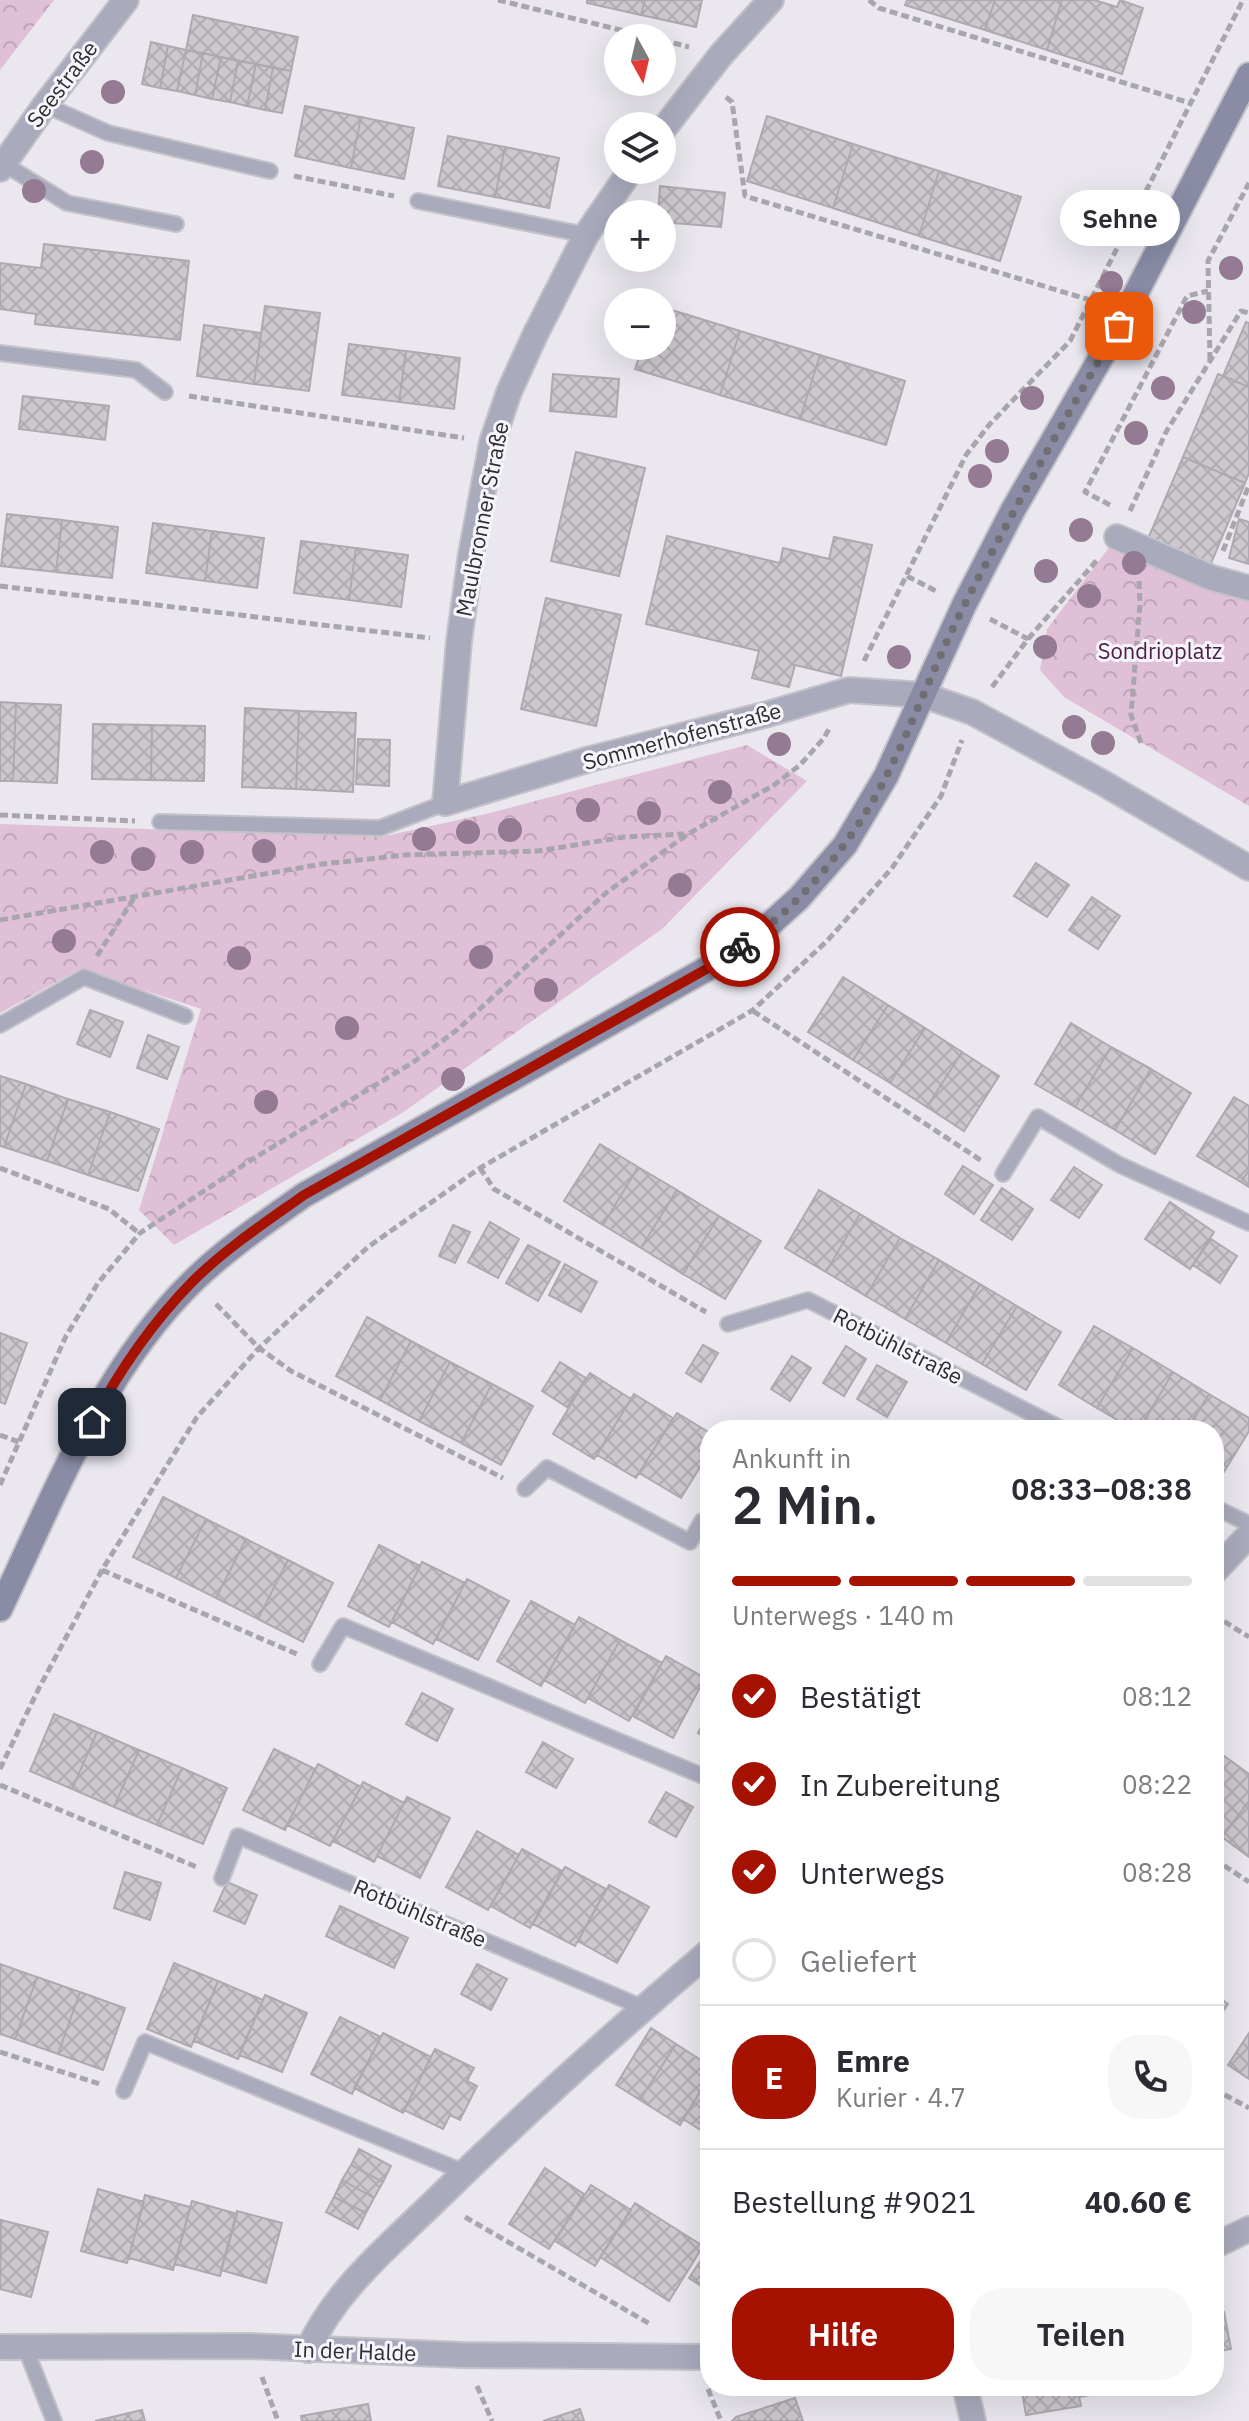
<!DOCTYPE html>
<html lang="de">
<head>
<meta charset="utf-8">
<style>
  body { margin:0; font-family:"IBM Plex Sans",sans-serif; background:#f7f7f7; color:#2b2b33; height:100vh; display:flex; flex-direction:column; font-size:30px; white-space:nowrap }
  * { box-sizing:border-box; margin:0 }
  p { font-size:26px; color:#7c7c81 }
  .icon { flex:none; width:44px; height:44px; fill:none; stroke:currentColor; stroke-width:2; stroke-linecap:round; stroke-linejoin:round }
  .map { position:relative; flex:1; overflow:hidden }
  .details { position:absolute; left:700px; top:1420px; width:524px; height:976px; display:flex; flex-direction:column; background:#fff; border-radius:32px; box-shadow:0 8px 32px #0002 }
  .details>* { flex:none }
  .needle { width:52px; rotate:172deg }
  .fabs { position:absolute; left:604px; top:24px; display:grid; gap:16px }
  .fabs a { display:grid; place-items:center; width:72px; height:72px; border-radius:50%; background:#fff; box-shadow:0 8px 32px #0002; font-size:40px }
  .pin { position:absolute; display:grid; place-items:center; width:68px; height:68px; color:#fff; margin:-34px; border-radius:16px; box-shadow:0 4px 12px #0006 }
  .courier { position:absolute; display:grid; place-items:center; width:80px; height:80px; margin:-40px; border:6px solid #a51202; border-radius:50%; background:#fff; color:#222; box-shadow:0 2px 10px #0007 }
  .bubble { position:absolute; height:56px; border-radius:28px; background:#fff; box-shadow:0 8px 32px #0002; font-size:26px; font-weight:600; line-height:56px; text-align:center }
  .summary em { font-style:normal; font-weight:600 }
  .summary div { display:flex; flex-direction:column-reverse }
  .summary { display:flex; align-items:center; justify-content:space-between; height:136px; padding:0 32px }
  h1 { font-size:52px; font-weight:600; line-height:60px }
  .bar { display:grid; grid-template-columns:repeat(4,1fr); gap:12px 8px; align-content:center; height:96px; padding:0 32px }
  .bar i { height:10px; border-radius:6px; background:#e1e1e2 }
  .bar .on { background:#a51202 }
  .bar p { grid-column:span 4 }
  .line { display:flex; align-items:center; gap:20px; padding:0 32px; border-top:2px solid #e1e1e2 }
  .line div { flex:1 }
  .round { display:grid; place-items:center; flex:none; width:84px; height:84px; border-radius:32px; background:#f7f7f7 }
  ol { padding:0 32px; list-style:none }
  li { display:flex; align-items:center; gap:24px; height:88px }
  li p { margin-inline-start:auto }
  li .icon { padding:8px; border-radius:50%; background:#a51202; color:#fff; stroke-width:4 }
  li:last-child { color:#7c7c81 }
  li i { width:44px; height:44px; border:4px solid #e1e1e2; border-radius:50% }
  .button { display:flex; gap:16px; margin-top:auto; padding:16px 32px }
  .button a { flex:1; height:92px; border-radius:32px; background:#a51202; color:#fff; font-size:32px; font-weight:600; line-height:92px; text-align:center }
  .button a+a { background:#f7f7f7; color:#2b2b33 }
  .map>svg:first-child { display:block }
</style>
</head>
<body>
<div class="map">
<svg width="1249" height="2421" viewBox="0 0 1249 2421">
  <defs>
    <pattern id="park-crowns" width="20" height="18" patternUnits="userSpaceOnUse" patternTransform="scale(2)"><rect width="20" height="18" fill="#e0c0d7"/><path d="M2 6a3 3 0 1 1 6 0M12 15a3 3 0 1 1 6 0" fill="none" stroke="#c0a5b9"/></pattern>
    <pattern id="building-cross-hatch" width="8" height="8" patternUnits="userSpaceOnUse" patternTransform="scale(2)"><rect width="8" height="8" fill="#cdc8ce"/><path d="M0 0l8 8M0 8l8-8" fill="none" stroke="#b0acb1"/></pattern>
  </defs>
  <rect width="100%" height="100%" fill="#eae7ef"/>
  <!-- park -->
  <path fill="url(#park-crowns)" d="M0,0H54L0,70Z
    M1117,537L1249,588V806L1064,697L1040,670L1047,629Z
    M747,745L807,781L662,929L402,1113L174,1245L139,1210L201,1009L80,969L0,1013V824L381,837L490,813Z"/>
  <!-- building -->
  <path fill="url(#building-cross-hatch)" stroke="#aea9b0" stroke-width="2" d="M587,0H645L641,15L587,3Z
    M645,0H702L696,27L641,15Z
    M907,0H995L985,30L905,5Z
    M995,0H1062L1047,50L985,30Z
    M1062,0H1094L1117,7L1120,0L1143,8L1122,74L1047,50Z
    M193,15L298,37L291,71L186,50Z
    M151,42L168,46L160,88L142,84Z
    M168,46L186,50L177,91L160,88Z
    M186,50L203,53L195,95L177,91Z
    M203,53L221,57L212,99L195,95Z
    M221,57L238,61L230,102L212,99Z
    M238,61L256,64L247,106L230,102Z
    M256,64L273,68L265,110L247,106Z
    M273,68L291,71L282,113L265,110Z
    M305,106L361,117L351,168L295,156Z
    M767,116L853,144L833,208L747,181Z
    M361,117L414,128L404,179L351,168Z
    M448,136L505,147L495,197L438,186Z
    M853,144L939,171L919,236L833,208Z
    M505,147L559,158L549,208L495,197Z
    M939,171L1021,197L1000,261L919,236Z
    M660,186L725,193L721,227L662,222V214H658Z
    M44,244L189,261L180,340L35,324L36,314L0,309V263L41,268Z
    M265,306L320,313L309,391L254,384Z
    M662,307L740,331L720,395L635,369L643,346H662Z
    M1246,322L1249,323V387L1223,376Z
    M204,325L261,333L254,384L197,376Z
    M740,331L820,355L800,419L720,395Z
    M349,344L406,351L399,402L342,395Z
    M406,351L460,358L454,409L399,402Z
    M820,355L905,381L886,445L800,419Z
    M553,374L619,379L616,417L550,411Z
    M1218,374L1249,387V473L1245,483L1183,457Z
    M23,396L109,406L105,440L19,429Z
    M576,452L645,468L619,576L551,561Z
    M1183,457L1245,483L1209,568L1147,541Z
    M7,514L62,520L56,572L1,566Z
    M1239,519L1249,522V564L1229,558Z
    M62,520L118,527L112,578L56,572Z
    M153,523L212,531L205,581L146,573Z
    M212,531L264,538L257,588L205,581Z
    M667,536L780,563L783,548L829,559L834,537L872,545L841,676L795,665L789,687L752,678L759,651L646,624Z
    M301,541L356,548L349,600L294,593Z
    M356,548L408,555L401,607L349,600Z
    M546,598L621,615L596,726L521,709Z
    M0,702L16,703L13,781H0Z
    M16,703L61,705L57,783L13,781Z
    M245,708L299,711L296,789L242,787Z
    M299,711L356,713L353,792L296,789Z
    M93,724L152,725L151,780L92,779Z
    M152,725L205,726L204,781L151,780Z
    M358,739L390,740L389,786L356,784Z
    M1036,863L1069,885L1047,917L1014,896Z
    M1092,897L1120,916L1098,949L1069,930Z
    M843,977L888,1005L853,1060L808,1032Z
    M888,1005L925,1028L890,1083L853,1060Z
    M90,1010L123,1022L110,1057L77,1044Z
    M1071,1023L1111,1047L1075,1107L1035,1084Z
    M925,1028L962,1052L927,1107L890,1083Z
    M148,1035L179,1047L167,1079L137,1068Z
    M1111,1047L1151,1069L1115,1130L1075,1107Z
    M962,1052L999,1076L964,1131L927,1107Z
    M1151,1069L1191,1093L1155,1154L1115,1130Z
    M0,1076L26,1084L4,1147L0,1146Z
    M26,1084L68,1099L47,1161L4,1147Z
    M1234,1097L1249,1106V1170L1241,1182L1197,1156Z
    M68,1099L110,1112L88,1175L47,1161Z
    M110,1112L159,1129L138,1191L88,1175Z
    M600,1144L638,1167L603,1225L564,1201Z
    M963,1166L993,1185L974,1214L945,1194Z
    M638,1167L677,1190L641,1248L603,1225Z
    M1074,1167L1102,1185L1079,1218L1051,1200Z
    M1249,1170V1187L1241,1182Z
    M1002,1188L1033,1209L1012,1240L981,1220Z
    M677,1190L719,1216L683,1274L641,1248Z
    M819,1190L860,1214L826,1272L785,1248Z
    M1170,1202L1214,1232L1190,1269L1145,1239Z
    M860,1214L900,1238L866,1296L826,1272Z
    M719,1216L761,1241L725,1299L683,1274Z
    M490,1222L519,1239L498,1278L468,1262Z
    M453,1225L470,1232L455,1263L439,1256Z
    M900,1238L939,1260L905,1319L866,1296Z
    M1211,1239L1237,1256L1220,1283L1193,1265Z
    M528,1245L560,1262L538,1301L506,1283Z
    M939,1260L980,1284L946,1343L905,1319Z
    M565,1264L597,1282L581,1312L549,1295Z
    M980,1284L1017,1306L982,1364L946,1343Z
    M1017,1306L1061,1332L1026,1390L982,1364Z
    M367,1317L411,1341L380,1400L336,1376Z
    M1094,1326L1133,1348L1097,1408L1059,1385Z
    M0,1333L27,1343L5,1404L0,1402Z
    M411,1341L450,1362L419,1421L380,1400Z
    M703,1345L718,1353L701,1382L686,1373Z
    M846,1346L866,1359L844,1396L823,1383Z
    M1133,1348L1173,1372L1139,1430H1134L1097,1408Z
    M792,1356L811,1368L790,1401L771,1389Z
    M450,1362L492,1384L461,1443L419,1421Z
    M560,1362L586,1378L567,1407L542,1391Z
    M877,1365L907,1382L887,1417L857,1399Z
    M1173,1372L1209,1394L1187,1430H1139Z
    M590,1373L631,1399L594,1459L553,1434Z
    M492,1384L533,1406L501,1465L461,1443Z
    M634,1394L673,1418L636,1478L597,1455Z
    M1209,1394L1249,1418V1431L1219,1480L1214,1477V1430H1187Z
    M677,1413L710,1433V1451L681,1498L639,1473Z
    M163,1497L206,1519L176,1578L133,1557Z
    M206,1519L246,1539L216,1598L176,1578Z
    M246,1539L288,1560L258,1619L216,1598Z
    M379,1545L420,1566L389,1627L348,1606Z
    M288,1560L333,1583L303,1642L258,1619Z
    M422,1562L465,1583L433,1644L392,1622Z
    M467,1579L509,1601L478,1660L436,1639Z
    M531,1601L575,1625L541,1686L497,1661Z
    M579,1617L620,1640L585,1703L544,1680Z
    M620,1640L662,1663L629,1721L588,1698Z
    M666,1656L705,1678L673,1738L633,1716Z
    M422,1693L453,1709L437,1741L406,1724Z
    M710,1711V1740L698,1733Z
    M54,1714L97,1732L72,1789L30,1771Z
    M97,1732L139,1750L114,1807L72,1789Z
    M543,1742L573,1759L556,1788L526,1772Z
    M274,1749L315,1769L285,1830L243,1810Z
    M139,1750L182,1768L157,1825L114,1807Z
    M1220,1753L1249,1774V1801L1222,1837L1214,1831V1761Z
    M318,1764L361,1787L330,1846L287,1825Z
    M182,1768L227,1788L203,1844L157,1825Z
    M363,1782L404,1803L374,1862L333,1841Z
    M666,1792L693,1807L676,1837L649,1822Z
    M407,1797L450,1818L420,1878L377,1856Z
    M1249,1801V1857L1222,1837Z
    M477,1831L519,1855L488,1910L446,1887Z
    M522,1849L562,1871L530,1928L491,1906Z
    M565,1867L606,1889L575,1946L533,1924Z
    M125,1872L161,1883L150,1920L114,1908Z
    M227,1882L257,1895L245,1924L214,1911Z
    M609,1885L649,1907L617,1963L578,1941Z
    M340,1906L408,1938L394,1968L326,1936Z
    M174,1963L218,1981L191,2047L147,2029Z
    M0,1964L37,1977L15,2039L0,2034Z
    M477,1964L507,1979L491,2010L461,1994Z
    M37,1977L80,1992L58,2054L15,2039Z
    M218,1981L263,2000L238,2059L194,2041Z
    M80,1992L125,2008L103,2070L58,2054Z
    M1214,1994L1228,2004L1214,2024Z
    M265,1995L307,2013L282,2072L239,2055Z
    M340,2017L381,2037L352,2094L311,2074Z
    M651,2028L676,2044L640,2100L616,2085Z
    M383,2033L431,2057L403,2113L354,2088Z
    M1249,2033V2079L1228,2065Z
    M676,2044L710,2066V2076L680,2125L640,2100Z
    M435,2049L474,2068L467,2081L477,2086L460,2120L450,2115L443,2129L404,2110Z
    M710,2076V2136L683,2119Z
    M359,2149L391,2166L383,2182L351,2165Z
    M351,2165L383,2182L374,2198L342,2180Z
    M545,2168L584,2194L549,2249L509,2224Z
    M342,2180L374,2198L366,2213L334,2197Z
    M591,2185L631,2210L595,2266L555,2241Z
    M98,2189L144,2202L127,2263L81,2251Z
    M145,2195L190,2207L173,2270L129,2258Z
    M334,2197L366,2213L358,2229L326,2212Z
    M192,2201L237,2214L220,2276L175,2264Z
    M635,2203L703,2246L669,2301L600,2257Z
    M237,2211L282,2223L266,2283L221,2270Z
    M1,2220L48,2232L31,2297L0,2289Z
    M710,2247V2292L689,2278Z
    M1224,2312L1231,2349L1214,2352V2314Z
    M1021,2386H1077L1081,2406L1026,2415Z
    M1077,2386H1131L1132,2387L1079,2397Z
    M795,2398L803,2421H732L736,2417Z
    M368,2404L371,2421H302L301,2416Z
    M580,2409L584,2421H543Z
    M142,2410L145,2421H95Z"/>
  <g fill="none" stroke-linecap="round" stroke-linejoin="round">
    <defs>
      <path id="lane" d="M45,105L108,133L270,171
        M4,164L67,203L176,224
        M418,201L586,235
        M0,353L136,370L165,392
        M160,822L380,828L445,803
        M0,1025L84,977L185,1016
        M1003,1174L1038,1117L1120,1165L1249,1223
        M728,1324L808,1300L1064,1430
        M525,1489L547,1468L690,1542L702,1521L710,1525
        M1214,1507L1249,1524
        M320,1664L343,1626L710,1779
        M222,1878L238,1836L644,2008
        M124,2091L145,2042L464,2172
        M25,2347L54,2421"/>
      <path id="street" d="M662,131L721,55L771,0
        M0,169L45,105L126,0
        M631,170L586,235L535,335L509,392L492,442L471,554L459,641L445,803L590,759L768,714L849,690L923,695L972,712L1103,783L1249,868
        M1117,537L1212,578L1249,588
        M1214,1572L1249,1535
        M1214,2246L1249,2229
        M0,2347L250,2346L463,2355L710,2357
        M308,2350C336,2289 387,2248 434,2202C523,2115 615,2032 710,1951
        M965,2386L973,2421"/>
      <path id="secondary" d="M0,1609C54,1496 102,1370 193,1281C227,1248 266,1222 304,1195L710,967L759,934L799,898L845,845L886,776L964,605L1013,510L1119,326L1249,75"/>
    </defs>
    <!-- lane casing -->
    <use href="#lane" stroke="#c4c2c9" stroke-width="18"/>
    <!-- street casing -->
    <use href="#street" stroke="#c4c2c9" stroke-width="28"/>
    <!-- secondary casing -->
    <use href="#secondary" stroke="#c4c2c9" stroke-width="28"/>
    <!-- path -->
    <path stroke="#a8a6ac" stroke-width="5" stroke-dasharray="8 4" stroke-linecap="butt" d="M498,0L653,38
      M869,0L879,8L1190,103
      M662,40L689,47
      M726,97L732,102L745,196L1090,300
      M294,176L394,196
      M1210,360L1208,261L1249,183
      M189,396L464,438
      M1110,505L1085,492L1187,296L1208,291
      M1130,511L1166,432L1241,311L1249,313
      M1223,551L1249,485
      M907,576L938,592
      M1139,581L1140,604L1131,715L1142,746
      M0,586L430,638
      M990,619L1028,639
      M864,661L966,455L989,425L1070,341L1243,0
      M992,687L1028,639L1098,559
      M0,815L135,821
      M0,920L322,864L406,855L538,851L624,837L684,834
      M97,956L134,898
      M753,1011L982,1161
      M0,1168L109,1209L139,1233
      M480,1168L494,1189L706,1312
      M216,1304L259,1348L291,1371L503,1478
      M0,1435L19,1442
      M0,1485L66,1336L98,1283L140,1233L251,1160L412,1063L457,1030L607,892L688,834L774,785L800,765L824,738L830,727
      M102,1570L297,1654
      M1214,1615L1249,1637
      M0,1769L38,1690L102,1570L197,1417L259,1348L368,1247L480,1168L753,1010L827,941L892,868L941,796L962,740
      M0,1785L199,1868
      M1214,1859L1249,1882
      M0,2052L100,2084
      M1214,2089L1249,2108
      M465,2217L650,2324
      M262,2377L278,2421
      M477,2386L492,2421
      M708,2389L721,2421"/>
    <!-- lane -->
    <use href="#lane" stroke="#a9aabc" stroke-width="14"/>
    <!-- street -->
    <use href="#street" stroke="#a9aabc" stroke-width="24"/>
    <!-- secondary -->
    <use href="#secondary" stroke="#8a8ca6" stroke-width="24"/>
  </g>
  <!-- trees -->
  <g fill="#947a92">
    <circle cx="113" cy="92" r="12"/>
    <circle cx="92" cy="162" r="12"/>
    <circle cx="34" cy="191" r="12"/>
    <circle cx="1231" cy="268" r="12"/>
    <circle cx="1111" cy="283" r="12"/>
    <circle cx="1194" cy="312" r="12"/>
    <circle cx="1163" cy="388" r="12"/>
    <circle cx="1032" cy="398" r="12"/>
    <circle cx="1136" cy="433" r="12"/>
    <circle cx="997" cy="451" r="12"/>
    <circle cx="980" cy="476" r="12"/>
    <circle cx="1081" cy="530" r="12"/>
    <circle cx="1134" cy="563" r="12"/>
    <circle cx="1046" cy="571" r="12"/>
    <circle cx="1089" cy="596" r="12"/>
    <circle cx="1045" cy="647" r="12"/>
    <circle cx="899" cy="657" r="12"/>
    <circle cx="1074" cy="727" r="12"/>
    <circle cx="1103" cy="743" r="12"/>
    <circle cx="779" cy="744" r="12"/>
    <circle cx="720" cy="792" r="12"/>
    <circle cx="588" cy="810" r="12"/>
    <circle cx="649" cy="813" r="12"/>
    <circle cx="510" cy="830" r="12"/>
    <circle cx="468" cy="832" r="12"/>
    <circle cx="424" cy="839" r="12"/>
    <circle cx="264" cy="851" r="12"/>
    <circle cx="102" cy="852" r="12"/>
    <circle cx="192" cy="852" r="12"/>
    <circle cx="143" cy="859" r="12"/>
    <circle cx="680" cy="885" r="12"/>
    <circle cx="64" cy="941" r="12"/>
    <circle cx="481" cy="957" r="12"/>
    <circle cx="239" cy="958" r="12"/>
    <circle cx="546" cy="990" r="12"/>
    <circle cx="347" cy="1028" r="12"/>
    <circle cx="453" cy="1079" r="12"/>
    <circle cx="266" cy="1102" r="12"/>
  </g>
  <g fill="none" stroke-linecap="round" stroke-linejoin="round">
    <!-- done -->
    <path stroke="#706e73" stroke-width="8" stroke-dasharray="0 14.4" d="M740,947C803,904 854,841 888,773C916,717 937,658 966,602C1014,508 1066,417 1119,326"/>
    <!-- route -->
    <path stroke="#a51202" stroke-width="10" d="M92,1422C119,1371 151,1324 192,1282C225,1249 266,1222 304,1195L710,967L740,947"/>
  </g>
  <g text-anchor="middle" stroke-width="6" stroke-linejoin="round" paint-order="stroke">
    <!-- street labels -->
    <g font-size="22" fill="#2e2d30" stroke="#f7f5fc">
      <text transform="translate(62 84) rotate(-53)" y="8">Seestraße</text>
      <text transform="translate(482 519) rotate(-79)" y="8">Maulbronner Straße</text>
      <text transform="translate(682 736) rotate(-15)" y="8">Sommerhofenstraße</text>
      <text transform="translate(898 1346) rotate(27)" y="8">Rotbühlstraße</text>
      <text transform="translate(420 1913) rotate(23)" y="8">Rotbühlstraße</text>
      <text transform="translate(355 2351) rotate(2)" y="8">In der Halde</text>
    </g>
    <!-- park labels -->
    <g font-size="22" fill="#4e2045" stroke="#f7f5fc">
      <text x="1160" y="659">Sondrioplatz</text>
    </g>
  </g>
</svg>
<div class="fabs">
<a><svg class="needle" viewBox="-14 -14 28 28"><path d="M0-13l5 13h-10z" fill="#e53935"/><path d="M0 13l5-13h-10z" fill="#7c7c81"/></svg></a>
<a><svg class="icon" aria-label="layers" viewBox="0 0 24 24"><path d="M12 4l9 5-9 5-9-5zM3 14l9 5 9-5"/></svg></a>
<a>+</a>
<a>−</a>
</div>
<div class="pin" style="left:1119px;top:326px;background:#ea580c"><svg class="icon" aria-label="bag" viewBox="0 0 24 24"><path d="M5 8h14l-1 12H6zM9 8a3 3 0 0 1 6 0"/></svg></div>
<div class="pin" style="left:92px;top:1422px;background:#1f2937"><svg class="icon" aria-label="home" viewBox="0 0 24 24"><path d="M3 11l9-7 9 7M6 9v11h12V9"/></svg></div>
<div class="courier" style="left:740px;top:947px"><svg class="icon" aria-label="bike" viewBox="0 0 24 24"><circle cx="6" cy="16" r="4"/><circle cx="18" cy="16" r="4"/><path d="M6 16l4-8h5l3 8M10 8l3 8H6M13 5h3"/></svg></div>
<div class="bubble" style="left:1060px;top:190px;width:120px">Sehne</div>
<section class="details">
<div class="summary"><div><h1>2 Min.</h1><p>Ankunft in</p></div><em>08:33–08:38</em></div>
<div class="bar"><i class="on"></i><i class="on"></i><i class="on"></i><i></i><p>Unterwegs · 140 m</p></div>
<ol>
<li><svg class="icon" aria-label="check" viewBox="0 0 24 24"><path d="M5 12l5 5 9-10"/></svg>Bestätigt<p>08:12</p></li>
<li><svg class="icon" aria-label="check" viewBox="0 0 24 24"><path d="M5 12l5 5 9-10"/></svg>In Zubereitung<p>08:22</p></li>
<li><svg class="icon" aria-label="check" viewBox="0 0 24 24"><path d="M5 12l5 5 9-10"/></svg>Unterwegs<p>08:28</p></li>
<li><i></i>Geliefert</li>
</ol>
<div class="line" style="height:144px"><b class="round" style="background:#a51202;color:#fff">E</b><div><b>Emre</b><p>Kurier · 4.7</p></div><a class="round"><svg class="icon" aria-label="phone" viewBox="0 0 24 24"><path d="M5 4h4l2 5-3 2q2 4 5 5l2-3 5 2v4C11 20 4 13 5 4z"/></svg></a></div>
<div class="line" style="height:104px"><div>Bestellung #9021</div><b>40.60 €</b></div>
<div class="button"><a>Hilfe</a><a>Teilen</a></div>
</section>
</div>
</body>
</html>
